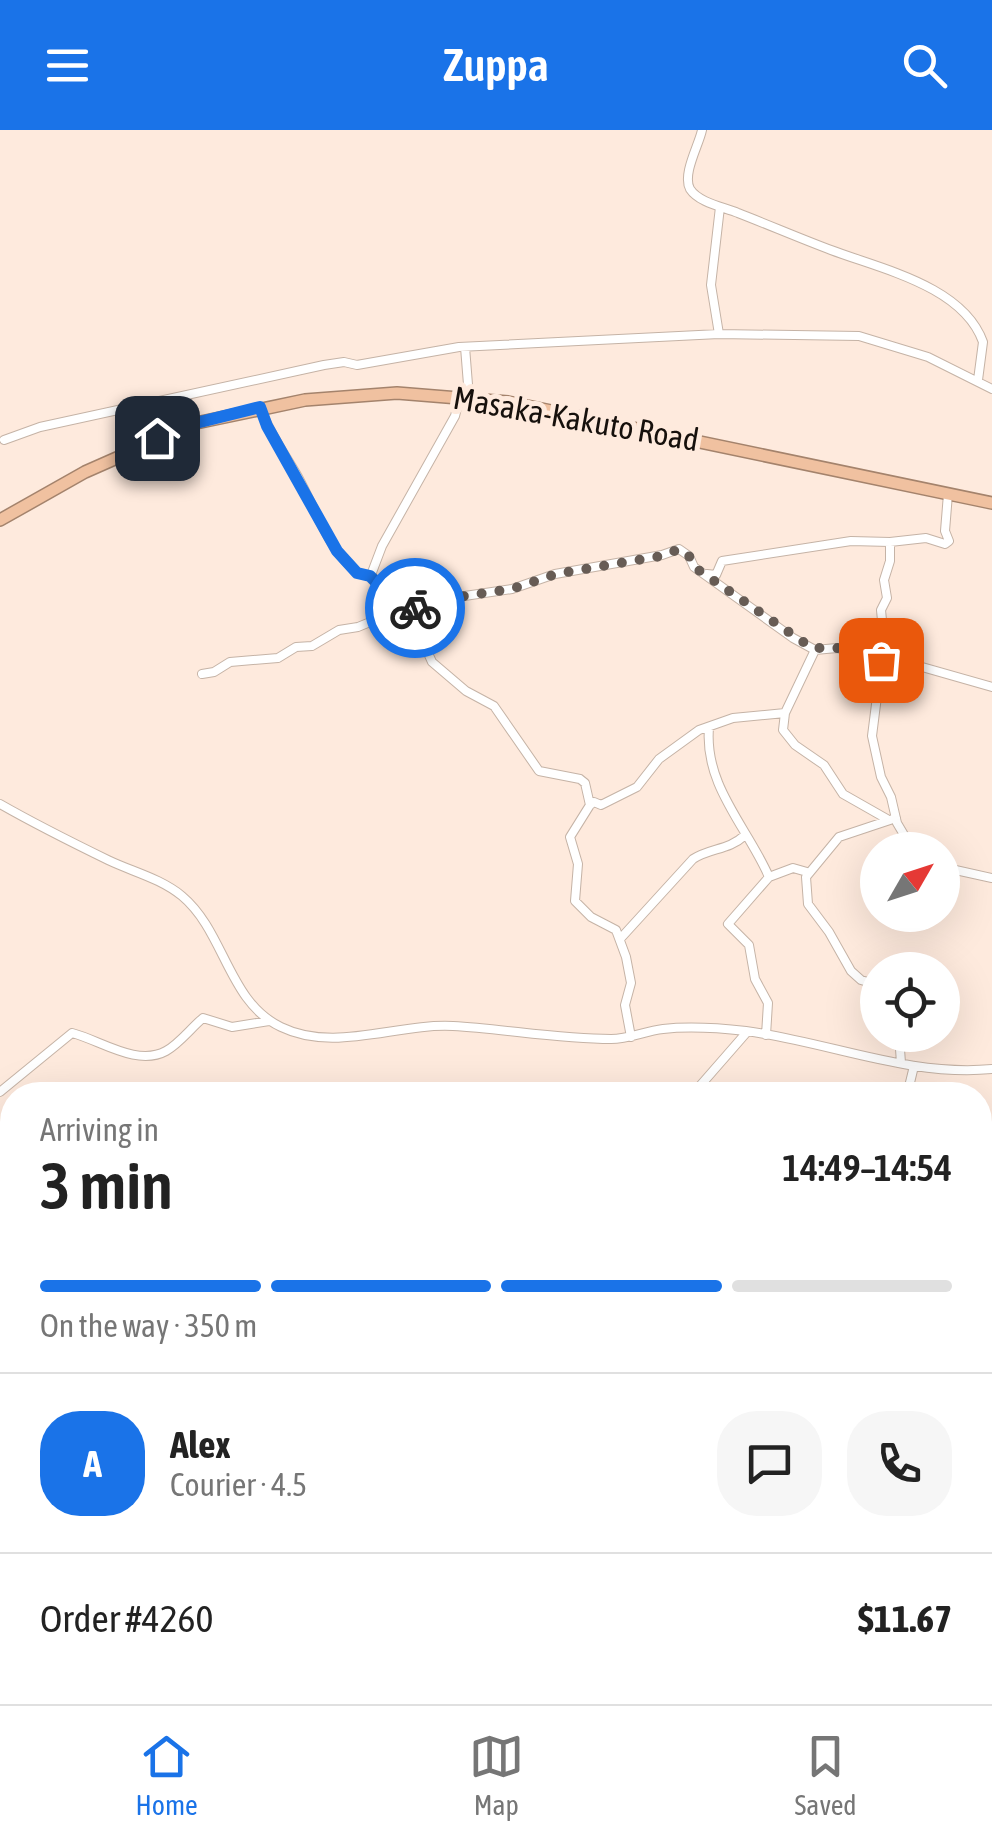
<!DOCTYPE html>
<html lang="en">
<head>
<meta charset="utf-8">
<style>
  body { margin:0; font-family:"Asap Condensed",sans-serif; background:#f6f6f6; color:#222; height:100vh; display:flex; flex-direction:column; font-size:38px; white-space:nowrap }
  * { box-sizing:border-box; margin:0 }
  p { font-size:32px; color:#767676 }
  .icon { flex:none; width:55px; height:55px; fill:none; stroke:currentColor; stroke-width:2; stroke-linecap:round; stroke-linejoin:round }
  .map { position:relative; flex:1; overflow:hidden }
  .details { position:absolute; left:0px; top:952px; width:992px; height:622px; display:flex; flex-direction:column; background:#fff; border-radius:40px 40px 0 0; box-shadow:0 10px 40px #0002 }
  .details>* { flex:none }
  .needle { width:65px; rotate:51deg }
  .buttons { position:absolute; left:860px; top:702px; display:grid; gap:20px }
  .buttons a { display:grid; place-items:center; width:100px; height:100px; border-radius:50%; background:#fff; box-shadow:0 10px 40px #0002; font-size:50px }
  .pin { position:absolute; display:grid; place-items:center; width:85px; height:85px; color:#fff; margin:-42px; border-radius:20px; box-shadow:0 5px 15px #0006 }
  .courier { position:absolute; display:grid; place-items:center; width:100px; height:100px; margin:-50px; border:8px solid #1a73e8; border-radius:50%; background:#fff; color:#222; box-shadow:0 2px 12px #0007 }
  .head em { font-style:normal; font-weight:600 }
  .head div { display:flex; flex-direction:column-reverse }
  .head { display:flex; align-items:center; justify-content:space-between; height:170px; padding:0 40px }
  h1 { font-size:65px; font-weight:600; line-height:75px }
  .bar { display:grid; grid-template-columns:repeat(4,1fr); gap:15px 10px; align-content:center; height:120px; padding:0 40px }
  .bar i { height:12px; border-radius:8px; background:#e0e0e0 }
  .bar .selected { background:#1a73e8 }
  .bar p { grid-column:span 4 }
  .line { display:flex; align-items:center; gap:25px; padding:0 40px; border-top:2px solid #e0e0e0 }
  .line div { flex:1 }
  .round { display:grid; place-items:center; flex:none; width:105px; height:105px; border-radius:40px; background:#f6f6f6 }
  header { display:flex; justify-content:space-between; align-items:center; height:130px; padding:0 40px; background:#1a73e8; color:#fff; font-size:45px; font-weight:600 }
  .dock { display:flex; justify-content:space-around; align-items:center; height:140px; border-top:2px solid #e0e0e0; background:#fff; font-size:28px; color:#767676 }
  .dock a { display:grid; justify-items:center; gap:5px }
  .dock .selected { color:#1a73e8 }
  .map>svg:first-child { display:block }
</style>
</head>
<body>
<header><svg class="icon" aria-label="menu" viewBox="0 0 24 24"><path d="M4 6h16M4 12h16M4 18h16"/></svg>Zuppa<svg class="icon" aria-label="search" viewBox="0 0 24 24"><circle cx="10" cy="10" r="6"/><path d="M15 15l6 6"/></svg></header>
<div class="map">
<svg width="992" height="1574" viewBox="0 0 992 1574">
  <rect width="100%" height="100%" fill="#feeadd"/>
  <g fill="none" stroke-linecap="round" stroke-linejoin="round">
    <defs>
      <path id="minor" d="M702,0C699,15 682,44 690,59C699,73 724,77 738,83C769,95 799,108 831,120C881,139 963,156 983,212L978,250
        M719,204L711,155L720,77
        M465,217L469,267
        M260,277C269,303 285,324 298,347C316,380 326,415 355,441C362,447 369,443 376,450C386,460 392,468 406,474L432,532L466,561L494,576L539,641L580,649L585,653L590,675
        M4,310L40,297L324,235L344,232L357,235L459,217L719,204L859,206L928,227L992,259
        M890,412V431L884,450L887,468L881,480L884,511L872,606L881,647L891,667L897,693L913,720
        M707,444L716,445L722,431L851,411L890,412L926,408L945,414L949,411L945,401L948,364
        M371,445L382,416L455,286L460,266
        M815,520L785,583L783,600L795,615L824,635L843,664L887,689
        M202,544L214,542L230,532L278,528L296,517L312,516L339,500L358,497L387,485L418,477L428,469L439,474L458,467L512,459L555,444L662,425L679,419L689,426L694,437L793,508L815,520L837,518L888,532L908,533L992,557
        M709,598C704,656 748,698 769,747
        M0,674C35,694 71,712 108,730C133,742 160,748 182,766C225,802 228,872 281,897C334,923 397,893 453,896C505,899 559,909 611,909C629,909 645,901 663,899C690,896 719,898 746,901C829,912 909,947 992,939
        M942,737L992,748
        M620,809L693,729C710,718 729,720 744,706
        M878,855L861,850L851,841L829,802L808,774L806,747L839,707L896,688
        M766,905L768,873L755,849L749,815L728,794L769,747L793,738L807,742
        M899,905L901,933
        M631,907L625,875L631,853L626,827L616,800L591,787L575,771L578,734L570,707L590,675L594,672L601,675L637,657L659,629L699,600L733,588L785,583
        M0,962L72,903C100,910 137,937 166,921C179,914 191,898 203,888L232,897L269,891
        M692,965L747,902
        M907,965L914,936
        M980,1200L992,1215
        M0,1249L12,1256
        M270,1574L275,1562"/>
      <path id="highway" d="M0,390L85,342L196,293L305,270L397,263L508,272L992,373"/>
    </defs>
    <!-- minor casing -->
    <use href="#minor" stroke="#c5b3a6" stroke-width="10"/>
    <!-- highway casing -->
    <use href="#highway" stroke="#a4836c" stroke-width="14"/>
    <!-- minor -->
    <use href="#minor" stroke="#fff" stroke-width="8"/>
    <!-- highway -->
    <use href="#highway" stroke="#f0c1a0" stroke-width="11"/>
  </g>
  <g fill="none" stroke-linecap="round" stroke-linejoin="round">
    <!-- done -->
    <path stroke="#675c55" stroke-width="10" stroke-dasharray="0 18" d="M415,478L428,469L439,474L458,467L512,459L556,444L662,426L679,419L689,426L694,437L812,518H837L881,530"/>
    <!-- route -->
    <path stroke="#1a73e8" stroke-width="12" d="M157,308L196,293L260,277L267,296L337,421L357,443L370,446L393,469L410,478H415"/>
  </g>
  <g text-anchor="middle" stroke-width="10" stroke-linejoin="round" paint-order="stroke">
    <!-- street labels -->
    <g font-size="32" fill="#16100c" stroke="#feeadd">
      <text transform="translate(576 289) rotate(10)" y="11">Masaka-Kakuto Road</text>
    </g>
  </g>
</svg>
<div class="buttons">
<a><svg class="needle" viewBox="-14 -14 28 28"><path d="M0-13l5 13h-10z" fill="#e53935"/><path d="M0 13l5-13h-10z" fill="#767676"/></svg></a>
<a><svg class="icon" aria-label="locate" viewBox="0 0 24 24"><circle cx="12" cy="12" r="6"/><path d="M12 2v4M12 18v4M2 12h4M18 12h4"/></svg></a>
</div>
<div class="pin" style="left:881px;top:530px;background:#ea580c"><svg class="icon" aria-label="bag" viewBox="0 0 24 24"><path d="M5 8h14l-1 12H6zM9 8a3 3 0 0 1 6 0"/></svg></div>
<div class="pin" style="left:157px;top:308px;background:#1f2937"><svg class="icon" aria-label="home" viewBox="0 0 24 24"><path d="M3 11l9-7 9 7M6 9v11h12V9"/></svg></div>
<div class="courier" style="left:415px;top:478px"><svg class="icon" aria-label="bike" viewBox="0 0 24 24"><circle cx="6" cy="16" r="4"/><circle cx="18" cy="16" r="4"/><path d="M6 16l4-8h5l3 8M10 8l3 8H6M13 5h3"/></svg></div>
<section class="details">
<div class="head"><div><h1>3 min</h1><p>Arriving in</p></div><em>14:49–14:54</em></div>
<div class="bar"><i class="selected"></i><i class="selected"></i><i class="selected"></i><i></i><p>On the way · 350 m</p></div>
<div class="line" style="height:180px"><b class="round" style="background:#1a73e8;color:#fff">A</b><div><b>Alex</b><p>Courier · 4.5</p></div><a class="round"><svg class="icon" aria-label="chat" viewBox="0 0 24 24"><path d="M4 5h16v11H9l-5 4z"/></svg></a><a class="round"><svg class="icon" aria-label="phone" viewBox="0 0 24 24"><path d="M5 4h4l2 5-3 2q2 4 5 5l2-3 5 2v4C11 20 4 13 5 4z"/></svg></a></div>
<div class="line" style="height:130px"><div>Order #4260</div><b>$11.67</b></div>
</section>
</div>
<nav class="dock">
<a class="selected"><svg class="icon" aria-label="home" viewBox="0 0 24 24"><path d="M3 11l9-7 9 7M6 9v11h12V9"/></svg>Home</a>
<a><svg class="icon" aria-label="map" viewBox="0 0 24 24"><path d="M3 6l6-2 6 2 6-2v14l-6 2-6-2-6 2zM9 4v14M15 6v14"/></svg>Map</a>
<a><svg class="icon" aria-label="saved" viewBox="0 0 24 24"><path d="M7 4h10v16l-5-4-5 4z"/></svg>Saved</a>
</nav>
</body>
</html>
